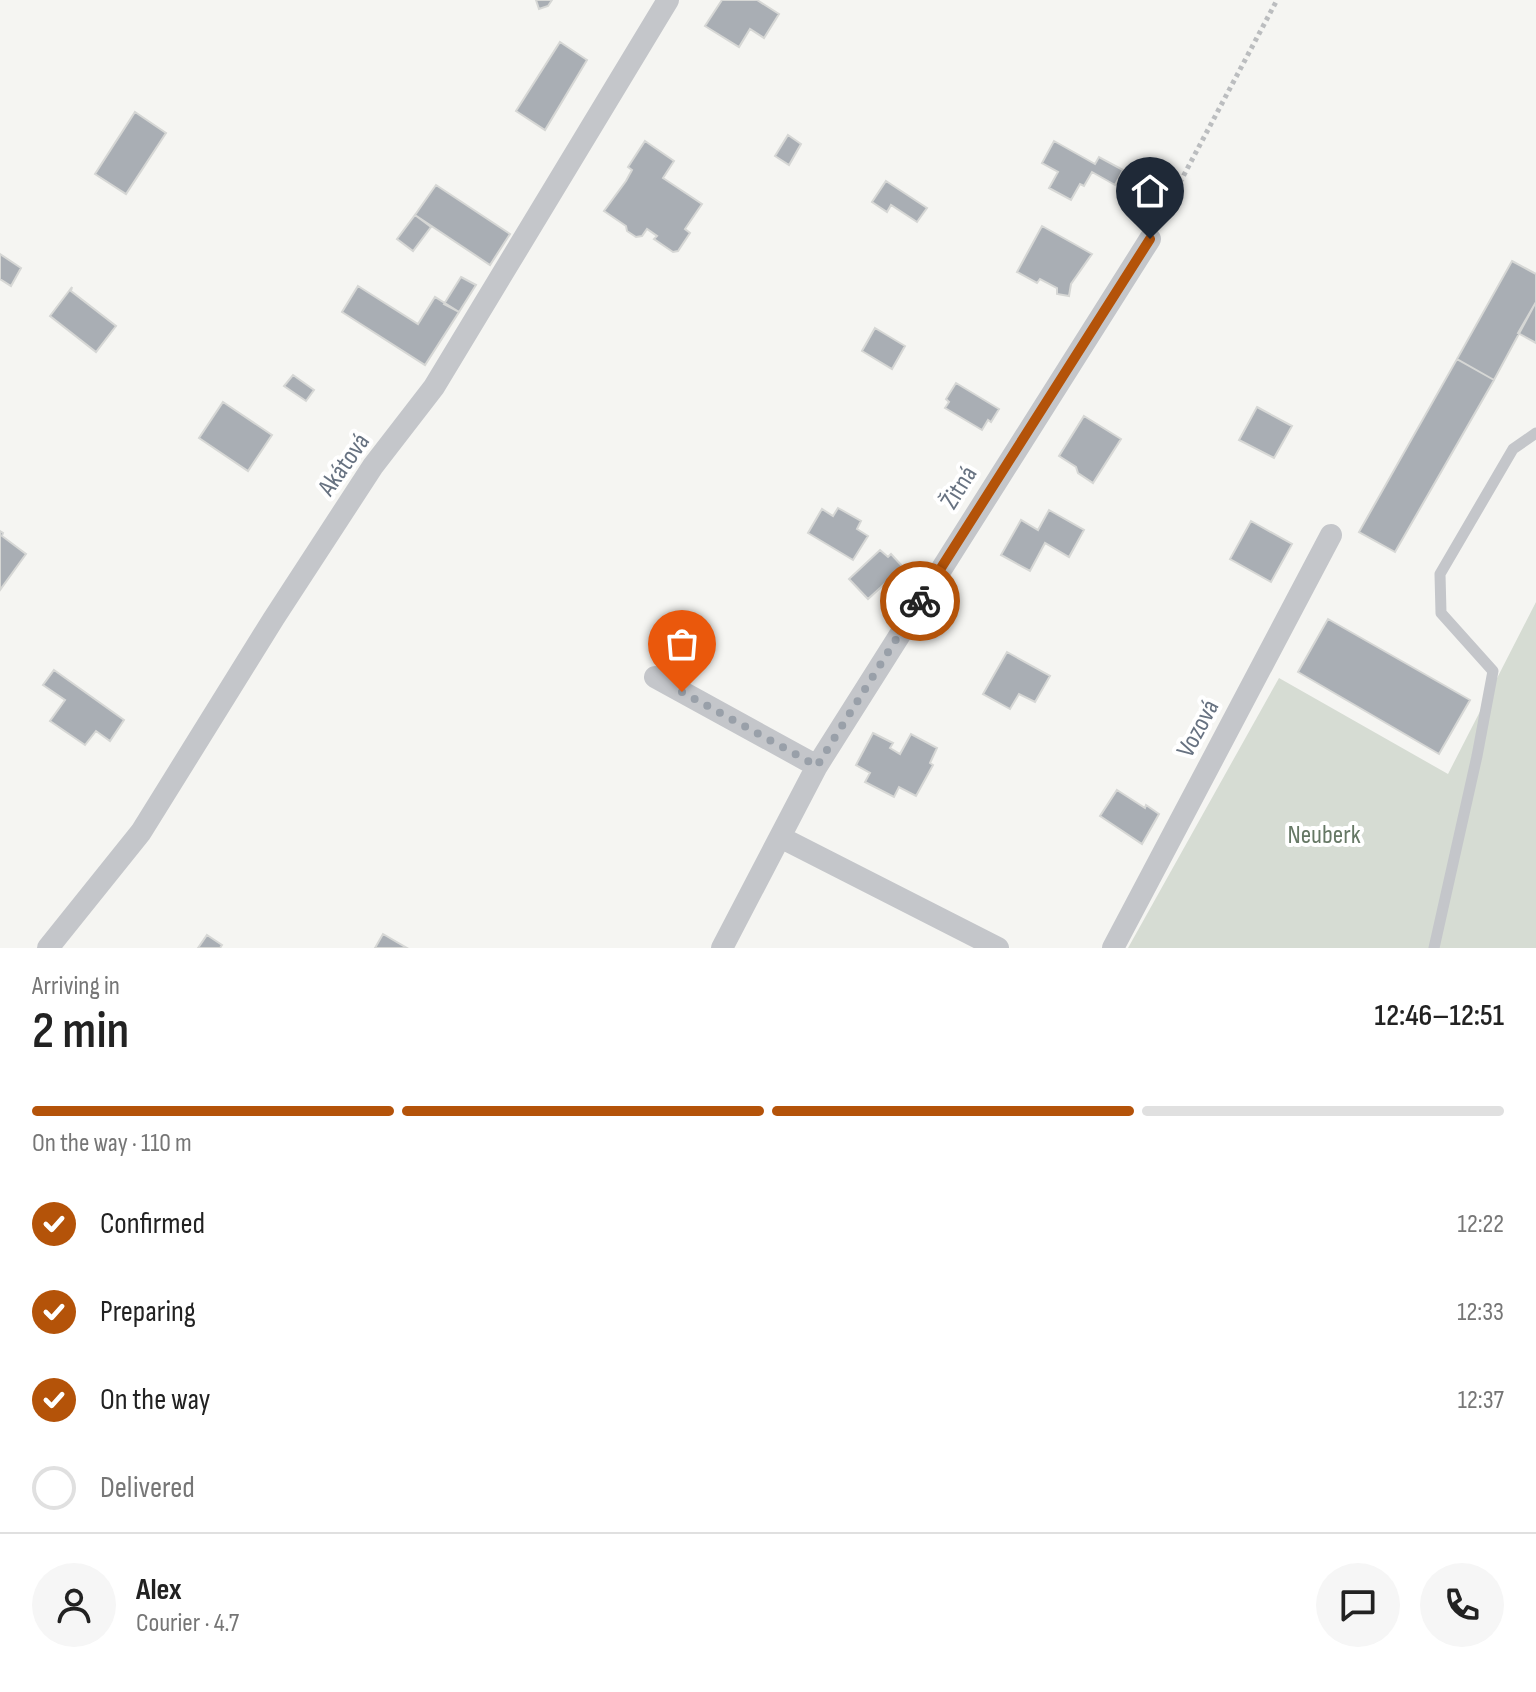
<!DOCTYPE html>
<html lang="en">
<head>
<meta charset="utf-8">
<style>
  body { margin:0; font-family:"Sofia Sans Condensed",sans-serif; background:#f6f6f6; color:#222; height:100vh; display:flex; flex-direction:column; font-size:30px; white-space:nowrap }
  * { box-sizing:border-box; margin:0 }
  p { font-size:26px; color:#767676 }
  .icon { flex:none; width:44px; height:44px; fill:none; stroke:currentColor; stroke-width:2; stroke-linecap:round; stroke-linejoin:round }
  .map { position:relative; height:948px; overflow:hidden }
  .sheet { display:flex; flex-direction:column; background:#fff; flex:1 }
  .sheet>* { flex:none }
  .pin { position:absolute; display:grid; place-items:center; width:68px; height:68px; color:#fff; margin:-82px -34px; border-radius:50% 50% 50% 0; rotate:-45deg; box-shadow:0 0 8px #0007 }
  .pin .icon { rotate:45deg }
  .courier { position:absolute; display:grid; place-items:center; width:80px; height:80px; margin:-40px; border:6px solid #b45309; border-radius:50%; background:#fff; color:#222; box-shadow:0 2px 10px #0007 }
  .headline em { font-style:normal; font-weight:600 }
  .headline div { display:flex; flex-direction:column-reverse }
  .headline { display:flex; align-items:center; justify-content:space-between; height:136px; padding:0 32px }
  h1 { font-size:52px; font-weight:600; line-height:60px }
  .bar { display:grid; grid-template-columns:repeat(4,1fr); gap:12px 8px; align-content:center; height:96px; padding:0 32px }
  .bar i { height:10px; border-radius:6px; background:#e0e0e0 }
  .bar .active { background:#b45309 }
  .bar p { grid-column:span 4 }
  .line { display:flex; align-items:center; gap:20px; padding:0 32px; border-top:2px solid #e0e0e0 }
  .line div { flex:1 }
  .round { display:grid; place-items:center; flex:none; width:84px; height:84px; border-radius:42px; background:#f6f6f6 }
  ol { padding:0 32px; list-style:none }
  li { display:flex; align-items:center; gap:24px; height:88px }
  li p { margin-inline-start:auto }
  li .icon { padding:8px; border-radius:50%; background:#b45309; color:#fff; stroke-width:4 }
  li:last-child { color:#767676 }
  li i { width:44px; height:44px; border:4px solid #e0e0e0; border-radius:50% }
  .map>svg:first-child { display:block }
</style>
</head>
<body>
<div class="map">
<svg width="1536" height="948" viewBox="0 0 1536 948">
  <rect width="100%" height="100%" fill="#f5f5f2"/>
  <!-- green -->
  <path fill="#d6dcd3" d="M1536,602V948H1128L1279,678L1448,774Z"/>
  <!-- building -->
  <path fill="#a9aeb4" stroke="#d6d7d5" stroke-width="2" d="M536,0H552L548,6L539,9Z
    M722,0H757L779,14L764,38L750,29L739,47L705,26Z
    M560,42L587,60L545,130L516,111Z
    M135,112L166,133L126,194L95,174Z
    M788,135L801,144L789,165L775,156Z
    M645,141L674,161L663,178L702,204L685,229L690,233L678,251L673,252L654,239L657,236L647,229L642,236L636,237L627,231L626,226L604,211L626,181L632,170L628,167Z
    M1054,141L1095,164L1099,157L1123,170L1115,185L1092,172L1084,186L1080,184L1071,200L1049,188L1058,172L1042,163Z
    M886,181L927,208L917,222L891,205L887,212L872,202Z
    M436,185L510,234L490,265L415,215Z
    M415,215L431,227L413,251L397,239Z
    M1042,226L1092,254L1071,284L1069,296L1057,294V288L1040,279L1037,283L1017,272Z
    M0,254L21,268L11,286L0,279Z
    M1512,261L1536,274V302L1494,380L1457,359Z
    M461,277L476,285L459,312L444,304Z
    M358,286L418,324L435,297L459,312L425,365L342,312Z
    M72,287L71,291L116,326L96,352L50,316Z
    M1536,302V343L1518,333Z
    M875,328L905,346L892,369L862,351Z
    M1457,359L1494,380L1395,552L1359,532Z
    M293,375L314,390L306,401L284,386Z
    M956,383L999,409L991,422L988,420L982,430L945,408L949,402L946,399Z
    M223,402L272,435L248,471L199,438Z
    M1257,407L1292,426L1274,458L1239,440Z
    M1084,416L1121,439L1093,483L1078,473L1076,467L1059,456Z
    M838,508L861,521L857,529L868,536L853,560L808,533L822,509L833,516Z
    M1049,510L1084,530L1069,557L1045,543L1030,571L1001,555L1021,520L1038,530Z
    M1251,521L1292,544L1271,582L1230,559Z
    M0,531L3,533L2,536L26,554L0,590Z
    M880,550L888,557L891,554L903,567L868,599L849,579Z
    M1328,619L1470,700L1439,754L1298,672Z
    M1007,652L1050,676L1035,702L1019,694L1010,709L983,694Z
    M54,670L124,720L110,741L96,731L85,745L50,721L65,700L43,685Z
    M873,733L893,743L890,748L900,754L911,734L937,748L930,763L933,765L916,796L899,787L894,797L865,782L870,773L856,765Z
    M1117,790L1145,808L1146,805L1159,814L1142,844L1100,816Z
    M383,934L407,948H375Z
    M207,935L222,945L220,948H198Z"/>
  <g fill="none" stroke-linecap="round" stroke-linejoin="round">
    <!-- path -->
    <path stroke="#bbbdbf" stroke-width="5" stroke-dasharray="4 4" stroke-linecap="butt" d="M1161,218L1277,0"/>
    <!-- lane -->
    <path stroke="#c4c6ca" stroke-width="11" d="M1434,948L1477,756L1493,671L1441,613L1440,574L1513,449L1536,433"/>
    <!-- street -->
    <path stroke="#c4c6ca" stroke-width="22" d="M655,677L817,766L722,948
      M817,766L1150,239
      M780,837L998,948
      M48,948L141,832L274,618L373,466L434,387L668,0
      M1113,948L1331,535"/>
  </g>
  <g fill="none" stroke-linecap="round" stroke-linejoin="round">
    <!-- done -->
    <path stroke="#99a0a9" stroke-width="8" stroke-dasharray="0 14.4" d="M682,692L817,766L920,601"/>
    <!-- route -->
    <path stroke="#b45309" stroke-width="10" d="M920,601L1150,239"/>
  </g>
  <g text-anchor="middle" stroke-width="8" stroke-linejoin="round" paint-order="stroke">
    <!-- street labels -->
    <g font-size="26" fill="#677281" stroke="#fff">
      <text transform="translate(343 464) rotate(-55)" y="9">Akátová</text>
      <text transform="translate(958 487) rotate(-58)" y="9">Žitná</text>
      <text transform="translate(1197 728) rotate(-62)" y="9">Vozová</text>
    </g>
    <!-- park labels -->
    <g font-size="26" fill="#667865" stroke="#fff">
      <text x="1324" y="843">Neuberk</text>
    </g>
  </g>
</svg>
<div class="pin" style="left:682px;top:692px;background:#ea580c"><svg class="icon" aria-label="bag" viewBox="0 0 24 24"><path d="M5 8h14l-1 12H6zM9 8a3 3 0 0 1 6 0"/></svg></div>
<div class="pin" style="left:1150px;top:239px;background:#1f2937"><svg class="icon" aria-label="home" viewBox="0 0 24 24"><path d="M3 11l9-7 9 7M6 9v11h12V9"/></svg></div>
<div class="courier" style="left:920px;top:601px"><svg class="icon" aria-label="bike" viewBox="0 0 24 24"><circle cx="6" cy="16" r="4"/><circle cx="18" cy="16" r="4"/><path d="M6 16l4-8h5l3 8M10 8l3 8H6M13 5h3"/></svg></div>
</div>
<section class="sheet">
<div class="headline"><div><h1>2 min</h1><p>Arriving in</p></div><em>12:46–12:51</em></div>
<div class="bar"><i class="active"></i><i class="active"></i><i class="active"></i><i></i><p>On the way · 110 m</p></div>
<ol>
<li><svg class="icon" aria-label="check" viewBox="0 0 24 24"><path d="M5 12l5 5 9-10"/></svg>Confirmed<p>12:22</p></li>
<li><svg class="icon" aria-label="check" viewBox="0 0 24 24"><path d="M5 12l5 5 9-10"/></svg>Preparing<p>12:33</p></li>
<li><svg class="icon" aria-label="check" viewBox="0 0 24 24"><path d="M5 12l5 5 9-10"/></svg>On the way<p>12:37</p></li>
<li><i></i>Delivered</li>
</ol>
<div class="line" style="height:144px"><a class="round"><svg class="icon" aria-label="person" viewBox="0 0 24 24"><circle cx="12" cy="8" r="4"/><path d="M4 21q1-7 8-7t8 7"/></svg></a><div><b>Alex</b><p>Courier · 4.7</p></div><a class="round"><svg class="icon" aria-label="chat" viewBox="0 0 24 24"><path d="M4 5h16v11H9l-5 4z"/></svg></a><a class="round"><svg class="icon" aria-label="phone" viewBox="0 0 24 24"><path d="M5 4h4l2 5-3 2q2 4 5 5l2-3 5 2v4C11 20 4 13 5 4z"/></svg></a></div>
</section>
</body>
</html>
